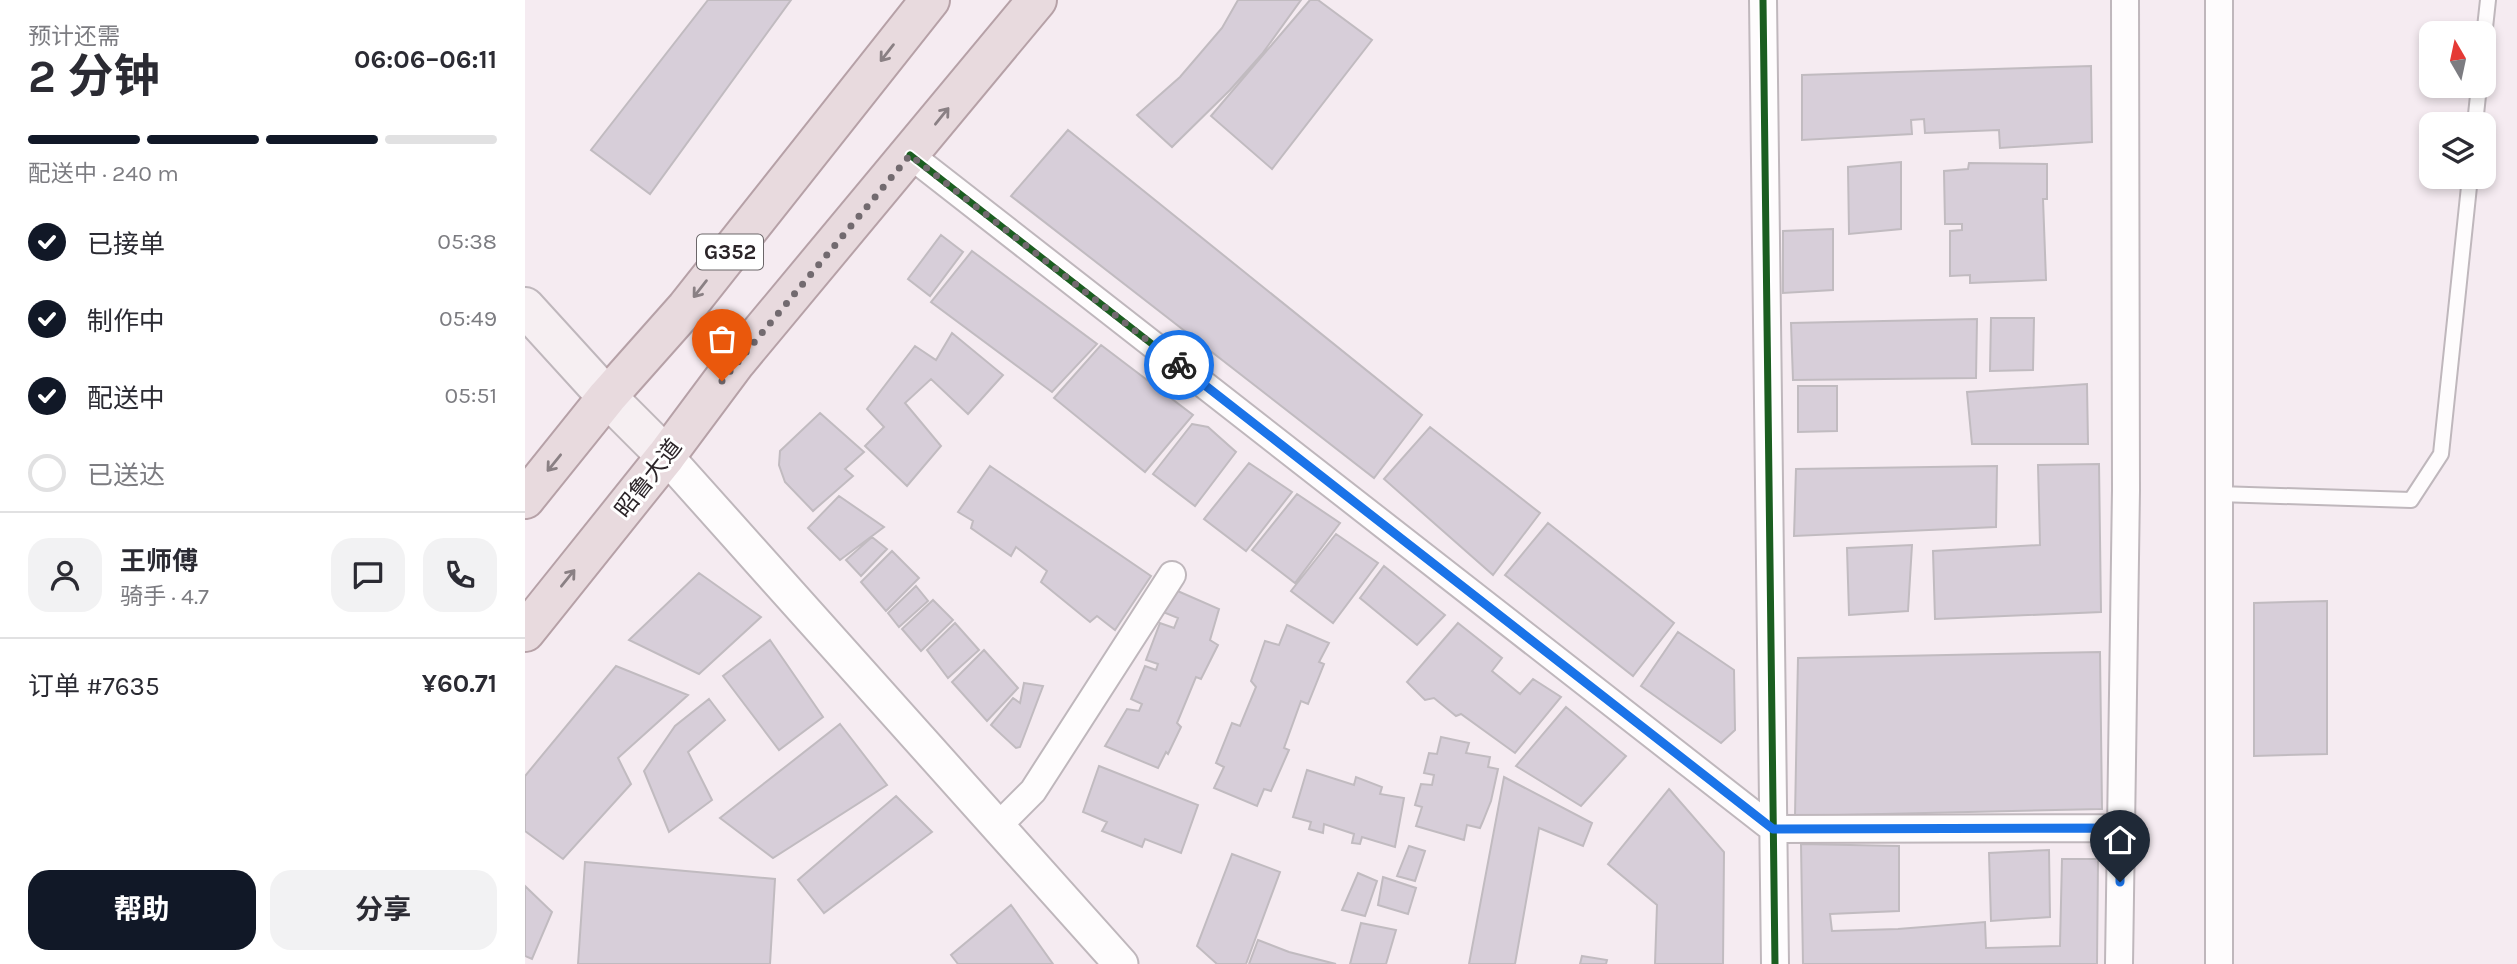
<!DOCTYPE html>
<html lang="zh">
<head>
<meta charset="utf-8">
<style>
  body { margin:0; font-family:Karla,"Noto Sans SC",sans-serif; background:#f2f2f3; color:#2b2b33; height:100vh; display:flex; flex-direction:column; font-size:26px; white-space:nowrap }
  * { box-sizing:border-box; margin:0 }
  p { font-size:23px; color:#7c7c81 }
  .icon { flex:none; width:38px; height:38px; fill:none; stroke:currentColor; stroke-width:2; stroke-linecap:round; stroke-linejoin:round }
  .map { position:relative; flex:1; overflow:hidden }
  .drawer { display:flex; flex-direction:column; background:#fff; width:525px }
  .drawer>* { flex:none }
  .needle { width:46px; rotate:351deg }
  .controls { position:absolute; left:1894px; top:21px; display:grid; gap:14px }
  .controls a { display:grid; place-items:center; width:77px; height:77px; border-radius:14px; background:#fff; box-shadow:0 4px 10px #0003; font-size:35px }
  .pin { position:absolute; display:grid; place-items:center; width:60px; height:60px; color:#fff; margin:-72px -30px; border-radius:50% 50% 50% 0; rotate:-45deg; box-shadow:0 0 7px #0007 }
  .pin .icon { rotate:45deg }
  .courier { position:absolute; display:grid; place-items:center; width:70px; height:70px; margin:-35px; border:5px solid #1a73e8; border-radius:50%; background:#fff; color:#222; box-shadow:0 2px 9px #0007 }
  .head em { font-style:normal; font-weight:700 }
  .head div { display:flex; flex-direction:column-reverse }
  .head { display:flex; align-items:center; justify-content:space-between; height:119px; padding:0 28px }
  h1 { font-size:46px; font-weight:700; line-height:52px }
  .bar { display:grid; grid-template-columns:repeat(4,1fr); gap:10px 7px; align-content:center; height:84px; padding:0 28px }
  .bar i { height:9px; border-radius:5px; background:#e1e1e2 }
  .bar .selected { background:#111827 }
  .bar p { grid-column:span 4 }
  .line { display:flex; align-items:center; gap:18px; padding:0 28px; border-top:2px solid #e1e1e2 }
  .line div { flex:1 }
  .round { display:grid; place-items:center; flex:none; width:74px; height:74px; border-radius:21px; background:#f2f2f3 }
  ol { padding:0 28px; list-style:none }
  li { display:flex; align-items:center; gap:21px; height:77px }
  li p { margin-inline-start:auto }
  li .icon { padding:7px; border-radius:50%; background:#111827; color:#fff; stroke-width:4 }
  li:last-child { color:#7c7c81 }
  li i { width:38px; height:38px; border:4px solid #e1e1e2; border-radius:50% }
  .button { display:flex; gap:14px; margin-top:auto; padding:14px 28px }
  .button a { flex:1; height:80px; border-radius:21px; background:#111827; color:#fff; font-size:28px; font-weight:700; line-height:80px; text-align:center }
  .button a+a { background:#f2f2f3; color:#2b2b33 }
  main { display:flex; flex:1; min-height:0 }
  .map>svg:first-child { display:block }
</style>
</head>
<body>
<main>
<section class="drawer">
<div class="head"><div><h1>2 分钟</h1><p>预计还需</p></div><em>06:06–06:11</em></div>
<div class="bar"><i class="selected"></i><i class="selected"></i><i class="selected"></i><i></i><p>配送中 · 240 m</p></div>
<ol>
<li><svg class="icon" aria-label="check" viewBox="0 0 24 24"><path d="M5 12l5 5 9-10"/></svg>已接单<p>05:38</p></li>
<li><svg class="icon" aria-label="check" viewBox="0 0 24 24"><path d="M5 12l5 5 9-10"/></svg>制作中<p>05:49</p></li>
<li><svg class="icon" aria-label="check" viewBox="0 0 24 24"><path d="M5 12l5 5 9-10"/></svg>配送中<p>05:51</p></li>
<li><i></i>已送达</li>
</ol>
<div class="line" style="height:126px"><a class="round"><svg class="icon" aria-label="person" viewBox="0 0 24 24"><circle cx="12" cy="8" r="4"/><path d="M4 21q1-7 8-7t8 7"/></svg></a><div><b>王师傅</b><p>骑手 · 4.7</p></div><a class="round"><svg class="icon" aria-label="chat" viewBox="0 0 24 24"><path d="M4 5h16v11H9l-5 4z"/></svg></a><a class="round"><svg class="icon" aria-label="phone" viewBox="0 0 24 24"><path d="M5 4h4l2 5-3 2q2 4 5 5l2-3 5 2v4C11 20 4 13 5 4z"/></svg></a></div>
<div class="line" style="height:91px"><div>订单 #7635</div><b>¥60.71</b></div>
<div class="button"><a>帮助</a><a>分享</a></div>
</section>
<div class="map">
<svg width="1992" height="964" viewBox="0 0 1992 964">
  <rect width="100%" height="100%" fill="#f5ebf1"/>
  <!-- building -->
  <path fill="#d7ced9" stroke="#c1bbc0" stroke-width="2" d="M183,0H266L125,194L66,150Z
    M713,0H776L737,54L705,90L647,147L612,115L655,77L697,28Z
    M785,0H793L847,40L747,169L686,116Z
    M1566,66L1567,142L1475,148L1474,130L1400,133L1399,119L1386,120L1387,134L1277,140V75Z
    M543,130L897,415L849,478L486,196Z
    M1376,162V229L1324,234L1323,167Z
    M1444,163L1522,164V199H1518L1521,280L1445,283V275L1425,276V231L1437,230V224H1420L1419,171L1443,169Z
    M1308,229V290L1258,293V231Z
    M416,235L438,252L405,296L383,279Z
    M447,251L572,344L527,392L406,302Z
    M1466,318H1509L1508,370L1465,371Z
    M1452,319L1451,378L1268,380L1266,323Z
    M427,333L478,375L443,414L406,379L380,403L416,446L382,486L340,446L359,427L342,409L390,346L411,360Z
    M576,345L668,415L620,472L529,398Z
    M1562,384L1563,444H1447L1442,392Z
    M1273,386H1312V431L1273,432Z
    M295,413L339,452L320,469L328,476L288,511L260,482L254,465L255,451Z
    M667,424L683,427L711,452L670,506L628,474Z
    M905,427L1015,513L968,575L859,479Z
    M724,463L767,492L721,551L679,519Z
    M1574,464L1576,612L1410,619L1408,551L1515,545L1513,465Z
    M465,466L626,576L590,630L572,616L565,622L516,582L522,571L491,547L486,556L446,528L448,521L433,512Z
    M1472,466L1471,527L1269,536L1271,469Z
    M772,494L815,523L770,583L727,550Z
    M314,496L359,527L315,560L283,528Z
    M1023,523L1149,623L1108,676L980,575Z
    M811,534L853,563L808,623L766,591Z
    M347,537L362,549L336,576L321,560Z
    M1387,545L1383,611L1324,615L1322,548Z
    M367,551L394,578L361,611L336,582Z
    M859,566L920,615L892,645L835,598Z
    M174,573L236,617L174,674L104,640Z
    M391,586L403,601L374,627L363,613Z
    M648,589L694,609L685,640L693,645L676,679L671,677L652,723L656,727L643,754L641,752L633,768L580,746L602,709L614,711L617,704L606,699L620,666L631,670L633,664L621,660L635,623L649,628L653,618L638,612Z
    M408,600L428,620L396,651L377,629Z
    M1802,601V754L1729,756V603Z
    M430,623L454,650L423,678L402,650Z
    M933,623L977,658L967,671L995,694L1008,679L1036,697L990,753L936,714L931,716L909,698L900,700L882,682Z
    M762,625L804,643L794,662L799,664L783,704L776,701L759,748L764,750L746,791L739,789L732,806L689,788L699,767L691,763L707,723L715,726L731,687L726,681L740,641L754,645Z
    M1153,632L1209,670L1210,730L1196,743L1116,686Z
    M245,640L298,717L254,750L198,676Z
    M459,650L493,688L462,721L427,682Z
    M1575,652L1577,809L1270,816L1273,658Z
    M91,666L163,695L93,758L106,784L38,859L0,831V776Z
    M499,683L518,686L495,747L491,748L466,725L488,698L495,703Z
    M184,699L200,720L163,752L187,800L144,832L119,771L150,726Z
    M1041,707L1101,756L1056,806L991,766Z
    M315,724L362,785L248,858L195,818Z
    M916,737L944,743L941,753L965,757L963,767L973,769L966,801L958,821L955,828L942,825L939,840L891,826L897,807L890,805L896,784L907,785L909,775L899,773L904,753L912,754Z
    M574,766L673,805L656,853L620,839L617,847L577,831L582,822L558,812Z
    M782,770L829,785L831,777L857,787L855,794L879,798L870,847L837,837L835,844L827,843L829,834L799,824L798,833L784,829L786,822L768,817Z
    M979,777L1067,823L1058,846L1014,828L990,964H944Z
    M1144,789L1199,852L1198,964H1130L1132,905L1083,864Z
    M371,796L407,832L299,913L273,880Z
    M1276,844L1374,846V911L1305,914L1307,931L1373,929L1460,922L1461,948L1535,946L1537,859H1573L1572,964H1278Z
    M884,846L900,851L890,881L872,876Z
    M1524,850L1525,917L1466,921L1464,853Z
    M707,854L755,872L721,964H692L672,946Z
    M60,862L250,879L245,964H53Z
    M833,873L852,881L840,916L817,910Z
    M858,877L891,888L883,914L853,905Z
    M0,886L27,912L7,959L0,956Z
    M486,905L528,964H433L426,955Z
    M836,923L871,930L861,964H825Z
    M733,940L764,952L811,964H724Z
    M1057,956L1082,960L1081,964H1055Z"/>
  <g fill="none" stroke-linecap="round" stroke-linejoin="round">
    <defs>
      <path id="service" d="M1958,46L1963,0
        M1950,124L1954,86
        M1693,494L1886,500L1916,454L1945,177"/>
      <path id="minor" d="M1238,0L1250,964
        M385,155L1248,829L1595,828
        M472,827L508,791L647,575
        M1594,964L1601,490L1600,0
        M1694,964V0"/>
      <path id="tertiary" d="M141,456L596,964"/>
      <path id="secondary" d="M0,307L82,397L141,456"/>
      <path id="trunk" d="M0,499L82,397L161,308L405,0
        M0,632L141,456L211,362L512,0"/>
    </defs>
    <!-- service casing -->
    <use href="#service" stroke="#bfb7bc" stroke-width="18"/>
    <!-- minor casing -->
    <use href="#minor" stroke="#bfb7bc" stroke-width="30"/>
    <!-- tertiary casing -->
    <use href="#tertiary" stroke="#bfb7bc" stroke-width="37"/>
    <!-- secondary casing -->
    <use href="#secondary" stroke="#bfb7bc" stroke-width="42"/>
    <!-- trunk casing -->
    <use href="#trunk" stroke="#b6a1a7" stroke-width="42"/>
    <!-- service -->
    <use href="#service" stroke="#fefcfd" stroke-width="14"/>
    <!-- minor -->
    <use href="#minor" stroke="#fefcfd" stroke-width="26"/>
    <!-- tertiary -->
    <use href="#tertiary" stroke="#fefcfd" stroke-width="33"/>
    <!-- secondary -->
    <use href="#secondary" stroke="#f6eff2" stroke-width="38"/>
    <!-- trunk -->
    <use href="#trunk" stroke="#e8dade" stroke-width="38"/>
    <defs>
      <path id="cycleway" d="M1238,0L1250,964
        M385,155L1248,829L1595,828"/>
    </defs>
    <!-- cycleway casing -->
    <use href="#cycleway" stroke="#fff" stroke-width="11"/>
    <!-- cycleway -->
    <use href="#cycleway" stroke="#1b5e20" stroke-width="7"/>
  </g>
  <!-- one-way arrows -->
  <defs><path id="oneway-shaft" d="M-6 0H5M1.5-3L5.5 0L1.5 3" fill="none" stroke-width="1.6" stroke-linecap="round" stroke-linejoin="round" transform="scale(1.75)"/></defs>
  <g stroke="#8a8084">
    <use href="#oneway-shaft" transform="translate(362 53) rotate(128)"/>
    <use href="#oneway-shaft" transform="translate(417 116) rotate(-51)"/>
    <use href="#oneway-shaft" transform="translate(175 289) rotate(128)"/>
    <use href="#oneway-shaft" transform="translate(29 463) rotate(129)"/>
    <use href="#oneway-shaft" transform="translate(43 578) rotate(-51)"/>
  </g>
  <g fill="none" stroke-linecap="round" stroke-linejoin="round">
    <!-- done -->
    <path stroke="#726a6f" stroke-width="7" stroke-dasharray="0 12.6" d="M197,381L385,155L654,365"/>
    <!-- route -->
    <path stroke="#1a73e8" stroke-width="9" d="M654,365L1248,829L1595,828V882"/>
  </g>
  <g text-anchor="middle" stroke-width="6" stroke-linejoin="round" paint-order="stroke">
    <!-- shield labels -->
    <rect fill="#fff" stroke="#6b6669" stroke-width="2" x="172" y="234.5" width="66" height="35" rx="5"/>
    <g font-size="21" font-weight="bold" fill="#2c2529">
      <text x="205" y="259">G352</text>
    </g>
    <!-- street labels -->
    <g font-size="23" fill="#2c2529" stroke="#fff">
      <text transform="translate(123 478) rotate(-52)" y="8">昭鲁大道</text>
    </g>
  </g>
</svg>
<div class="controls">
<a><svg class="needle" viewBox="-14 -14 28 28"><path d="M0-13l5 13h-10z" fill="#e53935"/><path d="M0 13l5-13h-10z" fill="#7c7c81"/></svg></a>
<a><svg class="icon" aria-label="layers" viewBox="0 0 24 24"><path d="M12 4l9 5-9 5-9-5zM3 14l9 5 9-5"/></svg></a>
</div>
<div class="pin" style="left:197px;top:381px;background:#ea580c"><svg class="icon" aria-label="bag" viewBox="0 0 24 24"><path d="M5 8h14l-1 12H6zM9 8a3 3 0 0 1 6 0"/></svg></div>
<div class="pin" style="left:1595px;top:882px;background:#1f2937"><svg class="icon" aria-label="home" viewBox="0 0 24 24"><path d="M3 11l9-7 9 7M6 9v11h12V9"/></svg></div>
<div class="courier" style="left:654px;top:365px"><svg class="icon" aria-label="bike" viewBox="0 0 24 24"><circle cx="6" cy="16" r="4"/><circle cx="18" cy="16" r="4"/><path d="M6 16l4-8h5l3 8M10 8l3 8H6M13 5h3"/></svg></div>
</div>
</main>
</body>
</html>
